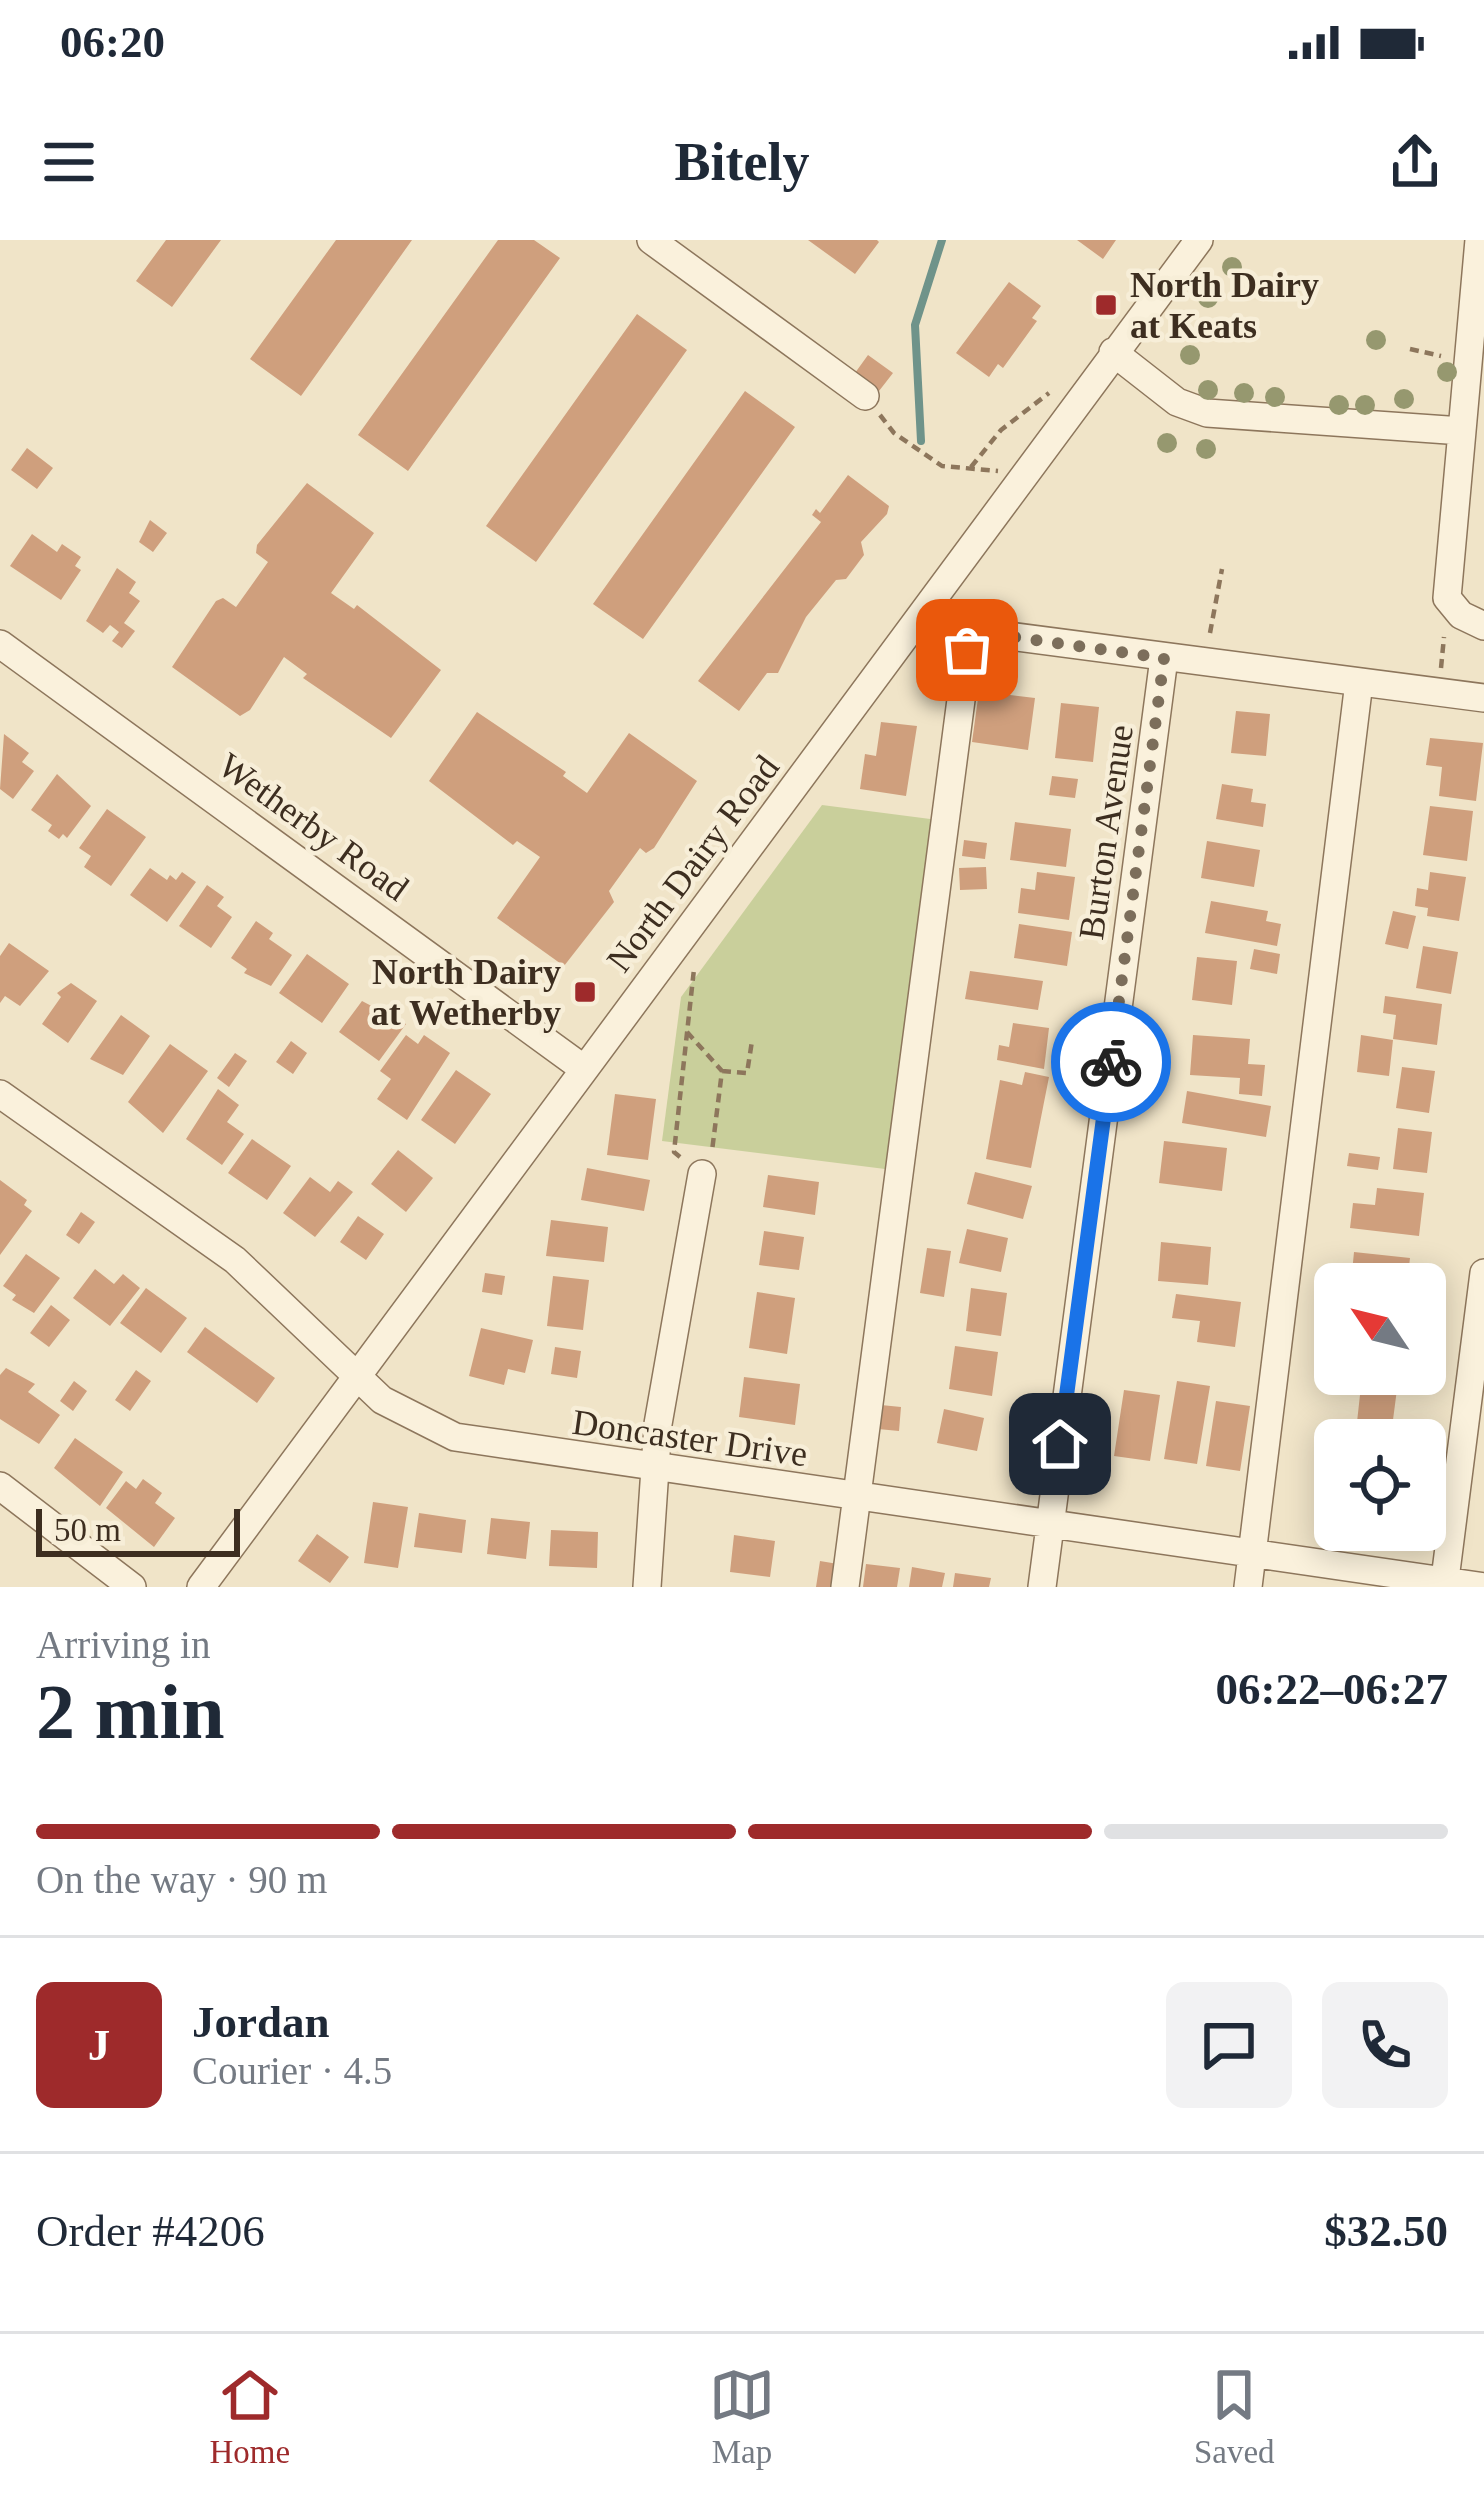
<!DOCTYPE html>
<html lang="en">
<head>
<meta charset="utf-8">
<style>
  body { margin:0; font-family:Georgia,serif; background:#f2f2f3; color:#1f2937; height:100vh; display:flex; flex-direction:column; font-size:45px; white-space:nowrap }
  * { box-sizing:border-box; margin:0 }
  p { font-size:39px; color:#747a83 }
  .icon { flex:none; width:66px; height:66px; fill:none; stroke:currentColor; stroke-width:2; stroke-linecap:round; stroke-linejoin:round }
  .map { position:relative; height:1347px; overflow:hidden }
  .side { display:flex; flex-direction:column; background:#fff; flex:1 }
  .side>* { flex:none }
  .needle { width:78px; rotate:305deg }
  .buttons { position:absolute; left:1314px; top:1023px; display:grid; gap:24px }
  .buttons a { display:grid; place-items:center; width:132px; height:132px; border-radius:18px; background:#fff; box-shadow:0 6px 30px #0003; font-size:60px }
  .scale { position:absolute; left:36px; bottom:30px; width:204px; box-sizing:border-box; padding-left:12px; border:6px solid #3d2e20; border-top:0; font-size:33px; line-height:42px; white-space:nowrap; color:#3d2e20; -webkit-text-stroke:9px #f7eed8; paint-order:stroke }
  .pin { position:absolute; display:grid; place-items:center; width:102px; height:102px; color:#fff; margin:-51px; border-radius:24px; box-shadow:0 6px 18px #0006 }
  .courier { position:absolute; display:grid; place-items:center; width:120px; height:120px; margin:-60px; border:9px solid #1a73e8; border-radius:50%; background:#fff; color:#222; box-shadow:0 3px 15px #0007 }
  .summary em { font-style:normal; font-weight:700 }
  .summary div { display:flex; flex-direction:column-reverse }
  .summary { display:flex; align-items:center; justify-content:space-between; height:204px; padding:0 36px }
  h1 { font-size:78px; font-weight:700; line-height:90px }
  .bar { display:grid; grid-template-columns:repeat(4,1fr); gap:18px 12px; align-content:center; height:144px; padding:0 36px }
  .bar i { height:15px; border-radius:9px; background:#e0e1e3 }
  .bar .current { background:#9e2a2b }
  .bar p { grid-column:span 4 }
  .line { display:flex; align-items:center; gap:30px; padding:0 36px; border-top:3px solid #e0e1e3 }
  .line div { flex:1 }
  .round { display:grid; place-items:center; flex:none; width:126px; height:126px; border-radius:18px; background:#f2f2f3 }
  .status { display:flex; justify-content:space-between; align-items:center; height:84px; padding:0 60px; background:#fff; direction:ltr }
  .status svg { height:33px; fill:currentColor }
  header { display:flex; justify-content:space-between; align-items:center; height:156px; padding:0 36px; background:#fff; font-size:54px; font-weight:700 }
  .dock { display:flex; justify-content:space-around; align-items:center; height:168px; border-top:3px solid #e0e1e3; background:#fff; font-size:33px; color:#747a83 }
  .dock a { display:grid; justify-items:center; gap:6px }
  .dock .current { color:#9e2a2b }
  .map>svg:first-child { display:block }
</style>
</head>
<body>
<div class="status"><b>06:20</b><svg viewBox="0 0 49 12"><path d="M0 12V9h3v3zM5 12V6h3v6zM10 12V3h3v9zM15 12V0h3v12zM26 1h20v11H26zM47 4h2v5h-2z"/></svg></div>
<header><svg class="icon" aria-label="menu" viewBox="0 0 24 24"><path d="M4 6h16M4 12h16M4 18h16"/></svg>Bitely<svg class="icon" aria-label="share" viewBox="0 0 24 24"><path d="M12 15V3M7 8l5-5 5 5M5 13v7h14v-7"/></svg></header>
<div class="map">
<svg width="1484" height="1347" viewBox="0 0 1484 1347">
  <rect width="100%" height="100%" fill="#f0e4c8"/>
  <!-- green -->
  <path fill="#c9cf9b" d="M822,565L938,580L893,930L662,901L681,757Z"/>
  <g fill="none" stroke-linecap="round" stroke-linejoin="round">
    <!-- stream -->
    <path stroke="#6f938a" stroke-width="8" d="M921,201L915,85L942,0"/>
  </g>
  <!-- building -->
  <path fill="#cf9f7d" d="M166,0H221L172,67L136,41Z
    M336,0H412L301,156L250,119Z
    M498,0H534L560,18L408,231L358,195Z
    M808,0H877L879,2L855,34Z
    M1077,0H1116L1103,19Z
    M1009,42L1041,66L1032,78L1037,81L1003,128L998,124L989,137L956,113Z
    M637,74L687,110L536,322L486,286Z
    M868,115L893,133L879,151L855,133Z
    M745,151L795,187L643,399L593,364Z
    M27,208L53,228L37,249L11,230Z
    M848,235L889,266L887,274L861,302L864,315L846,339L836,340L806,377L778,433H767L739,471L698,441L821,282L812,275L816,269L820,273Z
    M307,243L374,293L331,353L354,369L357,365L441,430L391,498L303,438L307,434L284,417L250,470L240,476L172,427L216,361L223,358L236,367L268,322L256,313L257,305Z
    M150,280L167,293L153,312L139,302Z
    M32,294L57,312L62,304L81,317L75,326L81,330L61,360L10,326Z
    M117,328L136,342L129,353L140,361L124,383L135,391L122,408L112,401L119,392L110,385L103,393L86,381Z
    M979,451L1035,458L1028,510L972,502Z
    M1061,463L1099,467L1093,522L1055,518Z
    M1236,471L1270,474L1266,516L1231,513Z
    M477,472L566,532L563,536L587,553L629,493L697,541L654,608L646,613L640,608L609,651L614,662L564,726L497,678L540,617L517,601L513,605L429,541Z
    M881,482L917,486L906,556L860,549L865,514L876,516Z
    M4,494L29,513L22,522L34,531L13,559L0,549Z
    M1430,498L1483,503L1476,561L1439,556L1442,527L1426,525Z
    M57,534L91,566L67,598L63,594L59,599L48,591L52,585L31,570Z
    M1052,536L1078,539L1075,558L1049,555Z
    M1222,544L1253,549L1251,562L1266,564L1263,587L1216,579Z
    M1430,566L1473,571L1467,621L1423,615Z
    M107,569L146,597L111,646L84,627L91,616L79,608Z
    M1015,582L1071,589L1066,627L1010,620Z
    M964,600L987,603L985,619L962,616Z
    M1207,601L1260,610L1254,647L1201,638Z
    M986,627L987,649L960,650L959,628Z
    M150,628L167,640L170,635L176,640L182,632L196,642L167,682L130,655Z
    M1037,632L1075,637L1069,680L1018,673L1021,648L1035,650Z
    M1430,632L1466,637L1459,681L1427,676L1428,668L1415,666L1417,648L1428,650Z
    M207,645L224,657L217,666L232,677L211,708L179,686Z
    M1211,661L1268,671L1266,681L1281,684L1277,706L1205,693Z
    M1393,671L1416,676L1408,709L1385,704Z
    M256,681L273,693L269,699L292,715L271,746L244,733L247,729L231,718Z
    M1019,684L1072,692L1067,726L1014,718Z
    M9,703L49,731L20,766L5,756L0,763V716Z
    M1423,706L1458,712L1451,754L1416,748Z
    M1254,709L1280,714L1277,734L1250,729Z
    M307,714L349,744L322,783L279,753Z
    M1197,717L1237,721L1232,765L1192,760Z
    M970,731L1043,741L1038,770L965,759Z
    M71,743L97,761L68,803L42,784L61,757L57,753Z
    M1385,756L1442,764L1437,805L1393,799L1396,775L1383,773Z
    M362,761L406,784L379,821L339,792Z
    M121,775L150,796L123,835L90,819Z
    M1013,783L1049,788L1044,829L997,820L999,805L1009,807Z
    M406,795L418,804L424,795L450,813L407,880L377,859L391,839L380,831Z
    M1193,795L1250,799L1248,824L1265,825L1262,856L1239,854L1240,838L1190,835Z
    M1361,795L1393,800L1389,836L1357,832Z
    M291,801L307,813L293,834L276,822Z
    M170,804L208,831L163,893L128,862Z
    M235,813L247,821L229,847L217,838Z
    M1402,827L1435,831L1429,873L1396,868Z
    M456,830L491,854L455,904L421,880Z
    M1025,832L1049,837L1031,928L986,919L1000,840L1022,845Z
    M218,849L239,865L227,882L244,894L222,925L186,899Z
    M1187,851L1271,866L1266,897L1182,883Z
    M615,854L656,859L648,920L607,915Z
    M1398,888L1432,892L1427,933L1393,929Z
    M252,899L291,926L267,960L228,933Z
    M1164,901L1227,908L1222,951L1159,943Z
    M398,910L433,938L406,972L371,944Z
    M1349,913L1380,917L1378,930L1347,926Z
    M587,928L650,940L644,971L581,960Z
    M975,932L1032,946L1023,979L967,964Z
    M768,935L819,942L815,975L763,967Z
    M310,937L330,952L338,941L353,952L315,997L283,973Z
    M0,940L27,960L24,965L32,971L0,1015Z
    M1377,948L1424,953L1419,996L1350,988L1353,963L1375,965Z
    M81,972L95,982L79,1004L66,995Z
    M358,976L384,994L366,1020L340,1002Z
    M551,980L608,987L604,1022L546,1016Z
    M967,989L1008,998L1001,1032L959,1023Z
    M764,991L804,997L799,1030L759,1025Z
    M1161,1002L1211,1007L1208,1045L1158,1041Z
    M927,1008L951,1011L944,1057L920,1053Z
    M1354,1012L1410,1018L1407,1044L1351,1043Z
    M26,1014L60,1038L34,1073L12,1060L16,1055L3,1046Z
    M95,1029L114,1044L123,1034L140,1048L110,1086L73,1058Z
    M485,1033L505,1036L502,1055L482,1052Z
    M553,1036L589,1040L583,1090L547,1086Z
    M146,1048L187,1078L161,1113L120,1083Z
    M971,1048L1007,1053L1001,1096L966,1091Z
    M757,1052L795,1058L787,1114L749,1108Z
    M1176,1054L1241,1062L1235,1107L1197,1102L1200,1081L1172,1078Z
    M51,1065L70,1080L49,1107L30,1093Z
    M205,1087L275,1138L257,1163L187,1112Z
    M481,1088L533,1100L525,1133L508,1129L504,1145L469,1136Z
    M955,1106L998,1112L992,1156L949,1149Z
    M555,1107L581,1111L577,1138L551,1134Z
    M6,1128L35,1144L28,1152L60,1175L39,1204L0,1179V1135Z
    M136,1130L151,1141L130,1171L115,1160Z
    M1349,1134H1399L1391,1195L1356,1191L1360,1155L1346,1153Z
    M744,1137L800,1144L795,1185L739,1177Z
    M74,1141L87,1151L73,1171L60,1161Z
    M1177,1141L1210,1146L1197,1224L1164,1219Z
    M1124,1150L1160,1155L1150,1221L1114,1216Z
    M1216,1161L1250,1166L1240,1231L1206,1226Z
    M881,1165L901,1167L899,1191L878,1189Z
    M944,1169L984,1178L977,1211L937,1203Z
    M75,1198L123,1232L100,1266L54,1228Z
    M143,1239L162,1253L155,1263L175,1278L154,1307L106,1268L126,1241L136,1249Z
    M373,1262L408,1267L398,1328L364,1323Z
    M419,1273L466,1280L462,1313L414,1307Z
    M491,1278L530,1282L526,1319L487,1314Z
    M551,1290L598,1292L597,1328L549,1326Z
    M317,1294L349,1317L330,1343L298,1321Z
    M734,1295L775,1301L770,1337L730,1332Z
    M820,1321L838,1324L834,1347H816Z
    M866,1324L900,1328L897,1347H863Z
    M912,1327L945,1333L942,1347H909Z
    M955,1333L991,1338L989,1347H953Z"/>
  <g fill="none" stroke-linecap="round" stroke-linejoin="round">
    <defs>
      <path id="minor" d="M651,0L865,156
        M1113,112L1177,162L1207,173L1462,191L1479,0
        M1462,191L1447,358L1461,375L1484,386
        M0,404L584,829
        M0,854L235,1020L382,1160L455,1197L1484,1347
        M0,1246L132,1347
        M201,1347L1199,0
        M647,1347L658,1184L702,934
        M845,1347L970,391L1484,458
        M1042,1347L1164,418
        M1248,1347L1359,442
        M1444,1347L1484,1033"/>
    </defs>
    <!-- minor casing -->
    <use href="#minor" stroke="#8d765c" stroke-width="30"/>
    <!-- path -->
    <path stroke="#8d765c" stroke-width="4.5" stroke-dasharray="9 6" stroke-linecap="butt" d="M1410,109L1441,116
      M880,175L894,193L942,226L998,231
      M971,227L1001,190L1049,153
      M1210,393L1222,329
      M1441,428L1444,397
      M687,792L722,831L712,911
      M722,831L747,833L752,801
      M680,917L674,912L694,729"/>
    <!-- minor -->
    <use href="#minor" stroke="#faf1dc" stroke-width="27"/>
  </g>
  <!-- trees -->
  <g fill="#96986f">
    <circle cx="1232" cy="27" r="10"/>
    <circle cx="1208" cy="58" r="10"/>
    <circle cx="1376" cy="100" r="10"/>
    <circle cx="1190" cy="115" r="10"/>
    <circle cx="1447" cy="132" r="10"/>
    <circle cx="1208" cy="150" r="10"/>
    <circle cx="1244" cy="153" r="10"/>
    <circle cx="1275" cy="157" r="10"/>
    <circle cx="1404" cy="159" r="10"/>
    <circle cx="1339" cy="165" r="10"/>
    <circle cx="1365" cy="165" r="10"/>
    <circle cx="1167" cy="203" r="10"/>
    <circle cx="1206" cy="209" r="10"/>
  </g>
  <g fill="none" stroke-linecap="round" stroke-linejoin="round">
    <!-- done -->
    <path stroke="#7c6e5b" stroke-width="12" stroke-dasharray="0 21.6" d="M967,410L970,391L1164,418L1111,822"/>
    <!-- route -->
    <path stroke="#1a73e8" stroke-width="15" d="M1060,1204L1111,822"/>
  </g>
  <!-- markers -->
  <g fill="#9e2a2b" stroke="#f7eed8" stroke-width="4.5">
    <rect x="1094" y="53" width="24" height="24" rx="6"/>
    <rect x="573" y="740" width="24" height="24" rx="6"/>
  </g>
  <g text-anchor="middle" stroke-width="9" stroke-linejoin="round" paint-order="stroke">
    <!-- poi labels -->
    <g font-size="36" font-weight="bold" fill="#3d2e20" stroke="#f7eed8" text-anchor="start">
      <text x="1130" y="57">North Dairy<tspan x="1130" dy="41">at Keats</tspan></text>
      <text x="561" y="744" text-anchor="end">North Dairy<tspan x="561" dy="41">at Wetherby</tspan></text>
    </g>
    <!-- street labels -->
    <g font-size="36" fill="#3d2e20" stroke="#f7eed8">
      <text transform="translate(314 586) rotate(36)" y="13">Wetherby Road</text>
      <text transform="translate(1105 592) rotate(-82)" y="13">Burton Avenue</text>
      <text transform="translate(692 623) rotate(-53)" y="13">North Dairy Road</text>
      <text transform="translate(690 1197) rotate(8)" y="13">Doncaster Drive</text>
    </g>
  </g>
</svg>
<div class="buttons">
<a><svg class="needle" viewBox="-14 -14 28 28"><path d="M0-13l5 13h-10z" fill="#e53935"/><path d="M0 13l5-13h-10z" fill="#747a83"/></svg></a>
<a><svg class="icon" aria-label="locate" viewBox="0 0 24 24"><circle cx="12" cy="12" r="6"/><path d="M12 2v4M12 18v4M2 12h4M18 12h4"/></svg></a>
</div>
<div class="scale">50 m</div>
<div class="pin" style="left:967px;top:410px;background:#ea580c"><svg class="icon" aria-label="bag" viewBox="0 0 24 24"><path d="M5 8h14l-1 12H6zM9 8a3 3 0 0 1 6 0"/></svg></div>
<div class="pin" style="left:1060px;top:1204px;background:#1f2937"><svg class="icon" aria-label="home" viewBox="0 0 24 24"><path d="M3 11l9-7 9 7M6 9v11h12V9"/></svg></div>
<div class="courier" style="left:1111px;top:822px"><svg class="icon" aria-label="bike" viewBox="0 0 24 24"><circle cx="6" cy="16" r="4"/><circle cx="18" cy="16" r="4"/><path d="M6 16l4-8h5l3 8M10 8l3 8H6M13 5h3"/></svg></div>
</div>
<section class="side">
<div class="summary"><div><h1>2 min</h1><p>Arriving in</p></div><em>06:22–06:27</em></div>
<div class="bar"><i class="current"></i><i class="current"></i><i class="current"></i><i></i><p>On the way · 90 m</p></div>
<div class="line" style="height:216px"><b class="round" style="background:#9e2a2b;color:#fff">J</b><div><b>Jordan</b><p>Courier · 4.5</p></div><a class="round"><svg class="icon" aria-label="chat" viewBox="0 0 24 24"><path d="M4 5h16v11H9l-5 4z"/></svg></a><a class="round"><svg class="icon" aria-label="phone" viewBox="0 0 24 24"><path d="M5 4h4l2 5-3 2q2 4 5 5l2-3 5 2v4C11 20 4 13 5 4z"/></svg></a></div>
<div class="line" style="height:156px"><div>Order #4206</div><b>$32.50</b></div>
</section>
<nav class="dock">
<a class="current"><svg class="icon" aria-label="home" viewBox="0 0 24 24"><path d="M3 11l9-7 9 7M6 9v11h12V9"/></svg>Home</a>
<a><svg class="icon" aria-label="map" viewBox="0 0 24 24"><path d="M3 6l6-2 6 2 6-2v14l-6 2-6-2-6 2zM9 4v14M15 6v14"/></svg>Map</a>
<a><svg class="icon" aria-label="saved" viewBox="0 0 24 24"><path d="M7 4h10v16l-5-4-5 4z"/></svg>Saved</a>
</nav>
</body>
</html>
